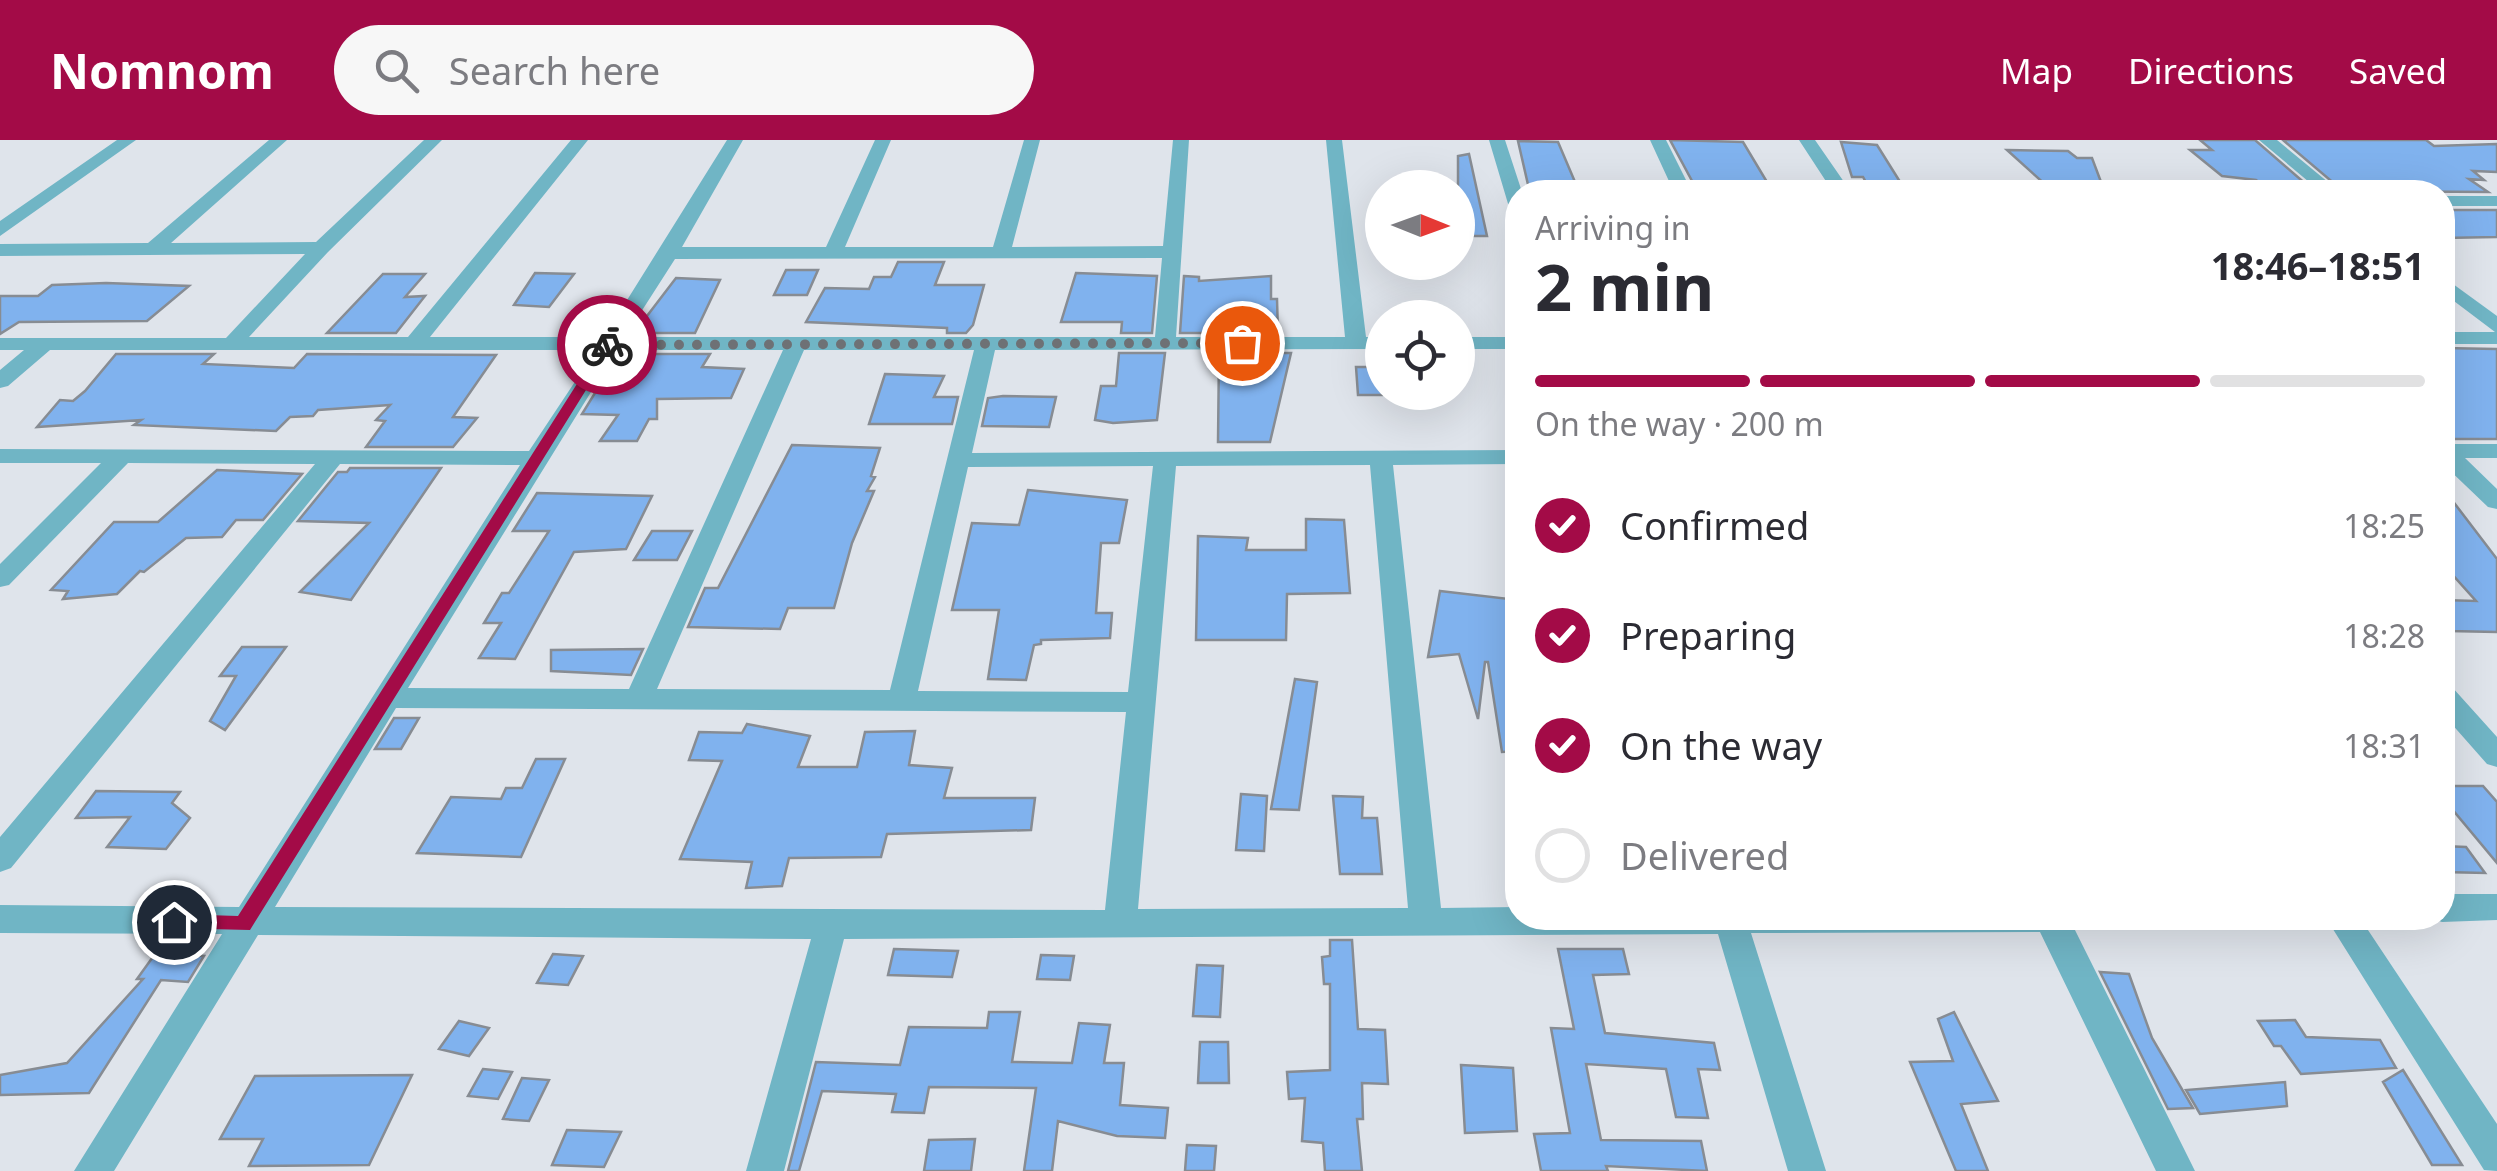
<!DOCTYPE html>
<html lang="en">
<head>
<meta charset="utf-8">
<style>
  body { margin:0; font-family:"Noto Sans",sans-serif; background:#f7f7f7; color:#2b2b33; height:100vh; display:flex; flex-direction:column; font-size:38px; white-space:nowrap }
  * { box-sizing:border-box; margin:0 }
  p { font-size:32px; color:#7c7c81 }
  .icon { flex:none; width:55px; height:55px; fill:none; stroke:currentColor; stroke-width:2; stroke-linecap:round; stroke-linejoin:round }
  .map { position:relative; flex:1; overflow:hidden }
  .drawer { position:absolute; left:1505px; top:40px; width:950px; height:750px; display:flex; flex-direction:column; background:#fff; border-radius:40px; box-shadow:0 10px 40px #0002 }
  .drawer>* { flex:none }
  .needle { width:65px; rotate:91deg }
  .buttons { position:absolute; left:1365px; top:30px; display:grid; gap:20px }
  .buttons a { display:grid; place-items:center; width:110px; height:110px; border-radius:50%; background:#fff; box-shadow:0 10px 40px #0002; font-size:50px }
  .pin { position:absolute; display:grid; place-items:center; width:85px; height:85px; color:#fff; margin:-42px; border:5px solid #fff; border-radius:50%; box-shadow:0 2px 10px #0007 }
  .courier { position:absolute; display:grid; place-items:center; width:100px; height:100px; margin:-50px; border:8px solid #a30b47; border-radius:50%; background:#fff; color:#222; box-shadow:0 2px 12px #0007 }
  .summary em { font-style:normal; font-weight:700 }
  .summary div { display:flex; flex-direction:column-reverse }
  .summary { display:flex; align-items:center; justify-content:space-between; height:170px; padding:0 30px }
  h1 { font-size:65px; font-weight:700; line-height:75px }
  .bar { display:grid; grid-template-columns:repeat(4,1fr); gap:15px 10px; align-content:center; height:120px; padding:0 30px }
  .bar i { height:12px; border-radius:8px; background:#e1e1e2 }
  .bar .selected { background:#a30b47 }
  .bar p { grid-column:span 4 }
  ol { padding:0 30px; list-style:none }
  li { display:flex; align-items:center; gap:30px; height:110px }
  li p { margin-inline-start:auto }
  li .icon { padding:10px; border-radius:50%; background:#a30b47; color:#fff; stroke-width:4 }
  li:last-child { color:#7c7c81 }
  li i { width:55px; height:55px; border:5px solid #e1e1e2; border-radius:50% }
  header { display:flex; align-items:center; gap:60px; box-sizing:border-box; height:140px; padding:0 50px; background:#a30b47; color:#fff }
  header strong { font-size:48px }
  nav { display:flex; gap:55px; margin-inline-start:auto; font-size:35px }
  .search { width:700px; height:90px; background:#f7f7f7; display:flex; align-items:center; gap:25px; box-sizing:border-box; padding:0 35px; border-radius:55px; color:#7c7c81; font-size:38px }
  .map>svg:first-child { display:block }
</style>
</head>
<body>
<header>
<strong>Nomnom</strong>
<div class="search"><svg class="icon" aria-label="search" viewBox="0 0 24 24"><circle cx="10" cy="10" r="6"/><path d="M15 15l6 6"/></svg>Search here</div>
<nav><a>Map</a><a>Directions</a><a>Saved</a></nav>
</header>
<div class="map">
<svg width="2497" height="1031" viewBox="0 0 2497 1031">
  <rect width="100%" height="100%" fill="#dfe4eb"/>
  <!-- building -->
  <path fill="#80b2ee" stroke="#878c93" stroke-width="2.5" d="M1670,0L1743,2L1773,52H1698Z
    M2200,0H2255L2315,52L2270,51L2256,40L2222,36L2190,10H2212Z
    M2283,0H2426L2434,6L2497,4V32L2473,31L2484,40L2469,39L2488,52L2343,51Z
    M1518,1L1558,2L1578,49H1529Z
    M1841,2L1877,5L1902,45L1867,44L1863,37H1852Z
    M2007,10L2068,11L2077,18H2092L2104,50L2048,47Z
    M1469,14L1487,96H1458V16Z
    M2442,70H2497V97L2442,98Z
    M898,122H944L935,145H984L973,185L966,193H947V188L806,182L825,148L869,149L874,137H891Z
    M786,130H818L807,155H774Z
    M535,133L574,134L549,167L514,165Z
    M1076,133L1157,136L1152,193H1121L1122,182H1061Z
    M383,134H425L405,157L425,156L396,193H327Z
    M1184,136L1199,137V141L1271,136V159H1277L1278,193H1180Z
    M676,138L720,140L695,193H634Z
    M106,143L189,146L147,181L19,182L0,194V156H38L52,145Z
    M2442,208L2497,209V299H2442Z
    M1119,213H1165L1157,280L1113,283L1095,280L1101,246H1116Z
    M1219,213H1291L1270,302H1218Z
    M116,214H214L203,224L294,228L307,214L496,215L453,277L477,278L453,307H366L385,281L376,280L390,265L318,270L313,276L290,277L276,291L134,285L141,280L37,287L60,260L73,261L85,251Z
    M619,214H710L702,227L744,229L731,258L657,259V279H649L637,301H600L618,275L582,274Z
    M1356,227H1382V255H1358Z
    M885,234L944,236L934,257H958L952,284H869Z
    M1003,256L1056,257L1049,287L982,286L988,258Z
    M792,305L880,308L871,336L875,337L867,351H874L852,403L834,468H788L780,489L688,487L705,448H718Z
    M350,328H441L351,460L300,452L369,383L298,381L338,332H347Z
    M217,330L302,334L263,380H236L222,397L186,398L144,432L140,431L117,454L63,459L68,451L51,450L114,382H158Z
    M2442,347L2497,419V492L2449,491L2442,483V460L2476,461L2442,423Z
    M1028,350L1127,360L1119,403H1101L1096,473H1112L1110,498L1041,500V504L1034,505L1026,540L988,539L999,470H952L972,383L1019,385Z
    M537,353L652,356L626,409L574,412L515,519L479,518L501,483H484L502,453H509L549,391H513Z
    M1306,379L1344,380L1350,453L1287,454L1286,500H1196L1198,396L1248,398L1246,410H1306Z
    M652,391H692L677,420H634Z
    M1440,451L1518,460V611L1502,612L1488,522H1485L1478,579L1459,514L1428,517Z
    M242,507H286L225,590L210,581L236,536H220Z
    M643,509L631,535L551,531V510Z
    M1295,539L1317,542L1299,670L1271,669Z
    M394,578H419L401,609H375Z
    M747,584L810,596L798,627H857L865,592L915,591L909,625L952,628L944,658H1035L1031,690L887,694L881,717L789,718L782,746L746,748L752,722L680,719L722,621L689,620L699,592L742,593Z
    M536,619H565L521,717L417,713L451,657L501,659L506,648H522Z
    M2442,646H2483L2497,662V723L2442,657Z
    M96,651L180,652L172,663L190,678L166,709L107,707L130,677L76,678Z
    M1241,654L1267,656L1264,711L1236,710Z
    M1333,656L1363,657L1362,678H1377L1382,734H1340Z
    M2442,706L2466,707L2485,733L2442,732Z
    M1330,800H1352L1358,889L1385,890L1388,944L1362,943L1363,979H1357L1362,1031H1325L1323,1003L1302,1001L1305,958L1289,959L1287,932L1330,930V844H1324L1322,817L1330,816Z
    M894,809L958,811L952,837L888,835Z
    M1558,809H1623L1629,834L1593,835L1605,893L1714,903L1720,930L1698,929L1708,978L1676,977L1666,929L1586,924L1601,1000L1701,1001L1707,1031L1606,1026L1608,1031H1541L1534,994L1570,993L1551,888L1574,889Z
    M155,814L204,816L188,842L161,840L89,953L0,955V935L67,923L143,839H137Z
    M553,814L583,816L568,845L537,843Z
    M1041,815L1074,816L1070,840L1037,839Z
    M1197,825L1223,826L1220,877L1193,876Z
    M2100,832L2129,834L2152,898L2193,968L2168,969Z
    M989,872H1020L1012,922L1072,923L1079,883L1110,885L1104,923H1124L1120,965L1168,968L1165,998L1117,996L1058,981L1052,1031H1024L1036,948L929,947L924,973L892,972L896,954L822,951L799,1031H788L816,922L900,925L909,887L987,888Z
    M1954,872L1998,961L1961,964L1988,1031H1956L1910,922L1953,921L1938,879Z
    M2295,880L2306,897L2380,900L2396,928L2301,934L2281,906H2274L2258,881Z
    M459,881L489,888L469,916L439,909Z
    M1200,902H1228L1229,943H1198Z
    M1461,925L1513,928L1517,991L1465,993Z
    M483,929L512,932L498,959L468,956Z
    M2403,930L2462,1025H2432L2383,942Z
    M412,935L369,1025L249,1026L263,999H220L255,936Z
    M522,938L549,940L529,981L503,979Z
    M2285,942L2287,966L2200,974L2186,950Z
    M567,990L621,992L604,1027L552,1025Z
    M975,999L971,1031H924L929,1000Z
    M1187,1005L1216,1006L1214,1031H1185Z"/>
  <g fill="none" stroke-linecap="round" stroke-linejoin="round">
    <!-- minor -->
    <path fill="#70b5c5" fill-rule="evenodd" d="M117,0H136L0,96V81Z
      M269,0H287L171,103L316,102L424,0H442L328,112L249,197H408L571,0H588L430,197H604L727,0H743L682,107H826L875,0H891L845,107H993L1024,0H1040L1012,107L1163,106L1173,0H1189L1176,197H1345L1326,0H1342L1366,197H1382V209L995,210L972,313L1518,310V324L1393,325L1441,768L1518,767V778H2069L2195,1031H2156L2040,792L1751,793L1826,1031H1788L1718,794L844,799L784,1031H746L811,799L258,795L114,1031H74L222,794L0,793V765L239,767L520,325L340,324L11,728L0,732V697L315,324L128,323L9,445L0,447V424L101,323H0V309L529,311L596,210H50L8,246L0,248V230L24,210H0V198H226L305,114L0,116V104L148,103ZM1162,118L1155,197H625L675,119ZM617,210H783L629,549L408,548ZM804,210H974L890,550L657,549ZM1370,325L1408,768L1138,769L1176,326ZM1153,326L1128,552L918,551L968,327ZM396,568L1126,572L1105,770L275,767Z
      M1489,0H1505L1522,52H1518V72L1509,67Z
      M1650,0H1666L1692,52H1674Z
      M1799,0H1815L1851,52H1833Z
      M2259,0H2277L2340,52H2321Z
      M2442,56H2497V66H2442Z
      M2442,136L2497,176V204H2442V192H2495L2442,152Z
      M1458,197H1518V209H1458Z
      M2442,304H2497V318H2465L2497,349V369L2488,367L2442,323Z
      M2442,544L2452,547L2497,597V627L2487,624L2442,573Z
      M2442,754H2497V780L2442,782L2430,778H2442Z
      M2326,778H2360L2497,984V1031L2484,1030Z"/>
  </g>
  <!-- route -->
  <path fill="#a30b47" d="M603,203L614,205L250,790L167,788V777L174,774L238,776Z"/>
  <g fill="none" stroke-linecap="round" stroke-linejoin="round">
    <!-- done -->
    <path stroke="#6e7175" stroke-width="10" stroke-dasharray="0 18" d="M607,205L1242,203"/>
  </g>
</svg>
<div class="buttons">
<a><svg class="needle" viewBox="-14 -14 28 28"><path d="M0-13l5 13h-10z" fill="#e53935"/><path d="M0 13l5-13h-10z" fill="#7c7c81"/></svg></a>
<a><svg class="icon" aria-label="locate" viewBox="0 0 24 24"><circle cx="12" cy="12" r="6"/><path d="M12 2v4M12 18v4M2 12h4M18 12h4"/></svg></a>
</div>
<div class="pin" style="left:1242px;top:203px;background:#ea580c"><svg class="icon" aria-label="bag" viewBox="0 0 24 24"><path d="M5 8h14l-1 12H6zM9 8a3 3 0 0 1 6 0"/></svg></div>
<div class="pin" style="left:174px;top:782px;background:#1f2937"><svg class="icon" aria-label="home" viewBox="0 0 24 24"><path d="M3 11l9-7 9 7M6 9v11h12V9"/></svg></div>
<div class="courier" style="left:607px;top:205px"><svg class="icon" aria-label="bike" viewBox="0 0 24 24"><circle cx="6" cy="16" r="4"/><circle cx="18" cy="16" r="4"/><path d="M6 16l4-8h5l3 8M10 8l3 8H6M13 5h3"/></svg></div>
<section class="drawer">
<div class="summary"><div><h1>2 min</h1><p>Arriving in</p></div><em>18:46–18:51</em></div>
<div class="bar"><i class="selected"></i><i class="selected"></i><i class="selected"></i><i></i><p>On the way · 200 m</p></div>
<ol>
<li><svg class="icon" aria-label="check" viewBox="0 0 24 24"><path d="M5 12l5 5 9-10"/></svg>Confirmed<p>18:25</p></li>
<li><svg class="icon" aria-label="check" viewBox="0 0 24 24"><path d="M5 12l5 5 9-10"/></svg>Preparing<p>18:28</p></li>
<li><svg class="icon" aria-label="check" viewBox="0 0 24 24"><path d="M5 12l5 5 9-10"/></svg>On the way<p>18:31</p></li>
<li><i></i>Delivered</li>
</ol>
</section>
</div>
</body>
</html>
